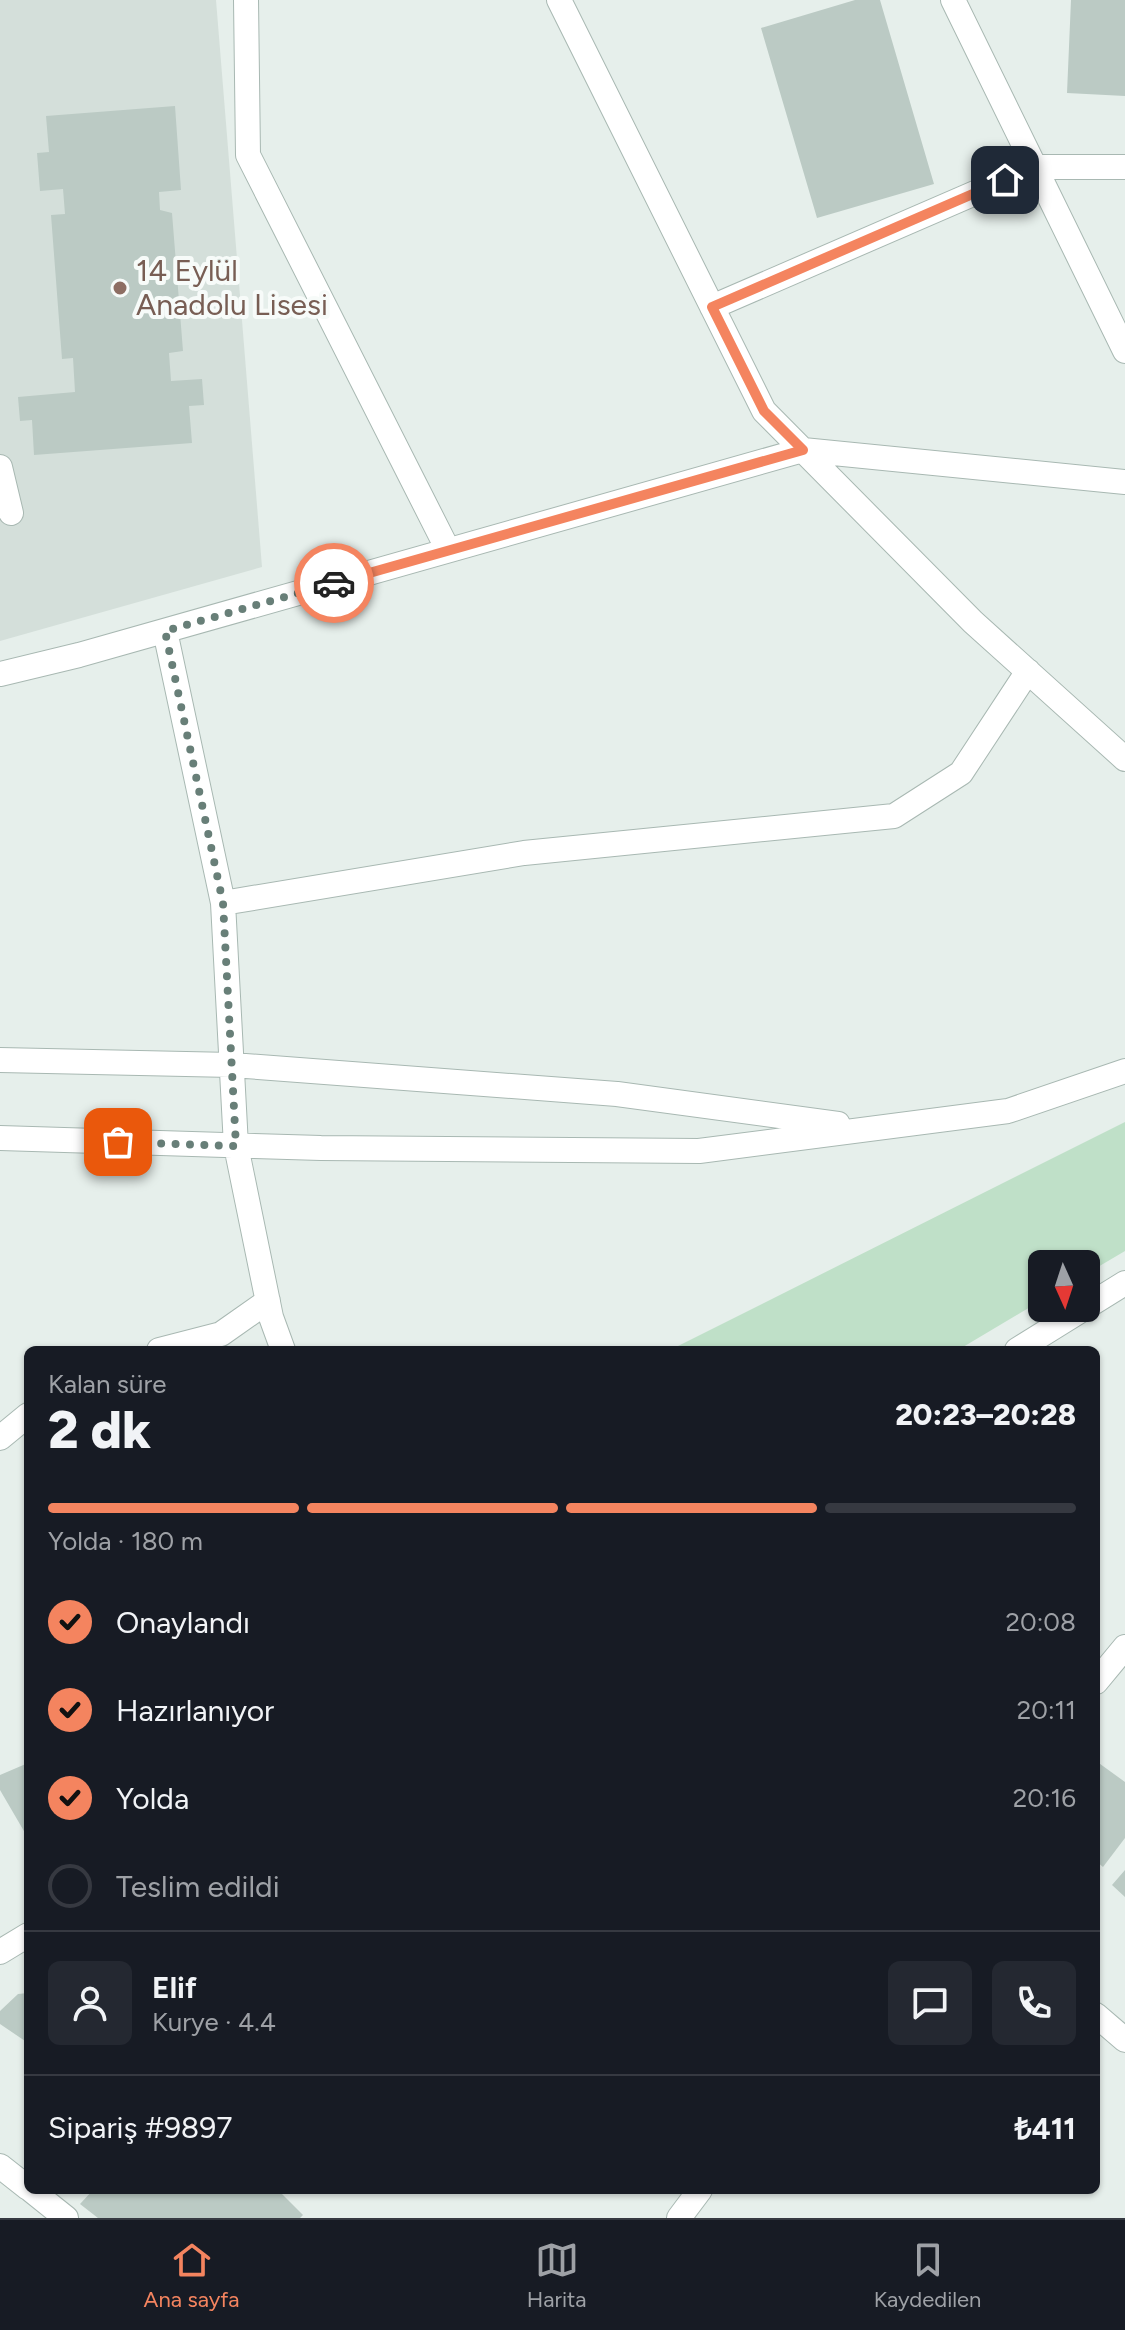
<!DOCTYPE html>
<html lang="tr">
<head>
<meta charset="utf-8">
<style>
  body { margin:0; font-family:Figtree,sans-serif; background:#242831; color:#f1f3f6; height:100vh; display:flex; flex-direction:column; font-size:30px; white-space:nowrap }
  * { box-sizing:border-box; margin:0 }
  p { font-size:26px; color:#9ea1a6 }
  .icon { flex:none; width:44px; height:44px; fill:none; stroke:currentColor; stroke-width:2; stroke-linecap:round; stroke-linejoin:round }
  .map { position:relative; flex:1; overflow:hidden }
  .panel { position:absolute; left:24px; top:1346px; width:1076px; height:848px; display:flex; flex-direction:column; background:#171b24; border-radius:12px; box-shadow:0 2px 6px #0004 }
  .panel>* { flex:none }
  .needle { width:52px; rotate:177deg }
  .tools { position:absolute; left:1028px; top:1250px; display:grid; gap:16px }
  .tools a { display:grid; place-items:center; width:72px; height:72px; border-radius:12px; background:#171b24; box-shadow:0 2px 6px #0004; font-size:40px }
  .pin { position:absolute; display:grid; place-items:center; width:68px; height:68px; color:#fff; margin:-34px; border-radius:16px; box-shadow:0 4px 12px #0006 }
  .courier { position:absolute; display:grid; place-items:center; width:80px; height:80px; margin:-40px; border:6px solid #f4845f; border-radius:50%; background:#fff; color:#222; box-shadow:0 2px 10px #0007 }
  .summary em { font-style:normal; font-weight:800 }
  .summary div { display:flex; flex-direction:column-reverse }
  .summary { display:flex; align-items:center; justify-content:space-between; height:136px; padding:0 24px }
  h1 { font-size:52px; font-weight:800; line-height:60px }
  .bar { display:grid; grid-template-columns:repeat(4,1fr); gap:12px 8px; align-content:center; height:96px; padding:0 24px }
  .bar i { height:10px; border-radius:6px; background:#363941 }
  .bar .current { background:#f4845f }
  .bar p { grid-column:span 4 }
  .line { display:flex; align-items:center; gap:20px; padding:0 24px; border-top:2px solid #363941 }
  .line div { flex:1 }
  .round { display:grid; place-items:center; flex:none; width:84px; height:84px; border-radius:12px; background:#242831 }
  ol { padding:0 24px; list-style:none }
  li { display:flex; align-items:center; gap:24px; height:88px }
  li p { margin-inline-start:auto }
  li .icon { padding:8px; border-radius:50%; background:#f4845f; color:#111; stroke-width:4 }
  li:last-child { color:#9ea1a6 }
  li i { width:44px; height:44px; border:4px solid #363941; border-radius:50% }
  .tab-bar { display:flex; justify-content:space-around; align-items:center; height:112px; border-top:2px solid #363941; background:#171b24; font-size:22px; color:#9ea1a6 }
  .tab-bar a { display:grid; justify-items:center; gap:4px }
  .tab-bar .current { color:#f4845f }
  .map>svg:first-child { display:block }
</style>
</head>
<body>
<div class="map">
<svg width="1125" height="2218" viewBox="0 0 1125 2218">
  <rect width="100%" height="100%" fill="#e6efeb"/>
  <!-- built -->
  <path fill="#d4dfda" d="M0,0H216L262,567L0,641Z"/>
  <!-- green -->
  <path fill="#bfe0c8" d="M1125,1122V1251L1086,1274V1264H1042V1300L958,1350H670Z"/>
  <!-- building -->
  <path fill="#bbcac4" d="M855,0H880L934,184L817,218L761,28Z
    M1071,0H1125V96L1067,93Z
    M175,106L181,190L159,192L160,210L172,213L183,351L169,353L171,381L202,379L204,405L189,406L192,443L34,455L32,420L20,421L18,397L75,392L73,358L62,359L51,215L65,214L63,189L40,191L37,153L49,152L46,116Z
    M1096,1761L1125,1782V1838L1103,1867L1096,1861Z
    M28,1763V1838L0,1790V1775Z
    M1125,1870V1897L1112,1885Z
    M28,1993V2043L0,2024V2011L18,1994Z
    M93,2190H278L303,2215L300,2218H98L80,2204Z"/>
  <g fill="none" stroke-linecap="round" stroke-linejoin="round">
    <defs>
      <path id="minor" d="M246,0L248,155L448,550
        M559,0L764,411L973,622L1125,759
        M953,0L1125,351
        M712,307L1035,167H1125
        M0,467L11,513
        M165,631L223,903L236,1146L271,1317L283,1350
        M0,674L79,655L803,450L1125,482
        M223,903L524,853L894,816L961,773L1028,671
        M0,1060L232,1065L617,1094L838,1124
        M0,1138L321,1148L699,1151L1008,1111L1125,1071
        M159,1350L221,1334L268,1301
        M1017,1350L1125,1283
        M0,1438L28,1415
        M1096,1682L1125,1647
        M0,1952L28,1935
        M1096,2015L1125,2040
        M0,2166L28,2188
        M31,2190L66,2218
        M679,2218L700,2190"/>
    </defs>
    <!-- minor casing -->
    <use href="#minor" stroke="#a8b8b2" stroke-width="26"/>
    <!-- minor -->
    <use href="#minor" stroke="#fff" stroke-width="24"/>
  </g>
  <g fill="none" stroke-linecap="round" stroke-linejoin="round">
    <!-- done -->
    <path stroke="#687f78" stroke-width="8" stroke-dasharray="0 14.4" d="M118,1142L236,1146L223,903L165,631L334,583"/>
    <!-- route -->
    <path stroke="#f4845f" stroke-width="10" d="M334,583L803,450L764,411L712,307L1005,180"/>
  </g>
  <!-- markers -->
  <circle fill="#8d6e63" stroke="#f7fbf9" stroke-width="3" cx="120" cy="288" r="8"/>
  <g text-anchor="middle" stroke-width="8" stroke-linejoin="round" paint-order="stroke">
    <!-- education labels -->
    <g font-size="30" fill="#785e54" stroke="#f7fbf9" text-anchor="start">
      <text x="136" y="281">14 Eylül<tspan x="136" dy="34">Anadolu Lisesi</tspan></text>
    </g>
  </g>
</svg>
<div class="tools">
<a><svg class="needle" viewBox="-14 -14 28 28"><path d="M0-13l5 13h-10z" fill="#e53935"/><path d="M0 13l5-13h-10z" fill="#9ea1a6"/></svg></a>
</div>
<div class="pin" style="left:118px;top:1142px;background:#ea580c"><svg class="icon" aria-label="bag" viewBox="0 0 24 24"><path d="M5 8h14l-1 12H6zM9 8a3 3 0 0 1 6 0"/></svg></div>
<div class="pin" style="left:1005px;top:180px;background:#1f2937"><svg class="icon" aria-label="home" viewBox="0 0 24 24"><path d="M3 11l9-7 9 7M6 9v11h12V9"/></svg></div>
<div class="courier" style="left:334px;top:583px"><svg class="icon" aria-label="car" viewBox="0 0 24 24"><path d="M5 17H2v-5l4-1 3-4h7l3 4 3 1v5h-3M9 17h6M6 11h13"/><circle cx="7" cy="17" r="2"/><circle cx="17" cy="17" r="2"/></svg></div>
<section class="panel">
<div class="summary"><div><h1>2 dk</h1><p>Kalan süre</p></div><em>20:23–20:28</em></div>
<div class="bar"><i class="current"></i><i class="current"></i><i class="current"></i><i></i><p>Yolda · 180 m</p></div>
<ol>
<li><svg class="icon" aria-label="check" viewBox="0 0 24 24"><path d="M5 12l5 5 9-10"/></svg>Onaylandı<p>20:08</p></li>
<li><svg class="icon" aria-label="check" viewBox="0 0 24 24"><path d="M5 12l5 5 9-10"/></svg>Hazırlanıyor<p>20:11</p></li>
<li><svg class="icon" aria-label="check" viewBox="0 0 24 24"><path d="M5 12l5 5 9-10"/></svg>Yolda<p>20:16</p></li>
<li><i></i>Teslim edildi</li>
</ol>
<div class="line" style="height:144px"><a class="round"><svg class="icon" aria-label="person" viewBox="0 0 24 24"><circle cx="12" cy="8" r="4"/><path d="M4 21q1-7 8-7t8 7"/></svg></a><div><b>Elif</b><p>Kurye · 4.4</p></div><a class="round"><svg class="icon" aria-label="chat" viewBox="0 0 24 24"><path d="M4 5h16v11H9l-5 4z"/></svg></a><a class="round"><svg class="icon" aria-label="phone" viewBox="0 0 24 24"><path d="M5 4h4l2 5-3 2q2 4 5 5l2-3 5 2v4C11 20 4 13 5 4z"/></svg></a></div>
<div class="line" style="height:104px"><div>Sipariş #9897</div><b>₺411</b></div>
</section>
</div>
<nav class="tab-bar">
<a class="current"><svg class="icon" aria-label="home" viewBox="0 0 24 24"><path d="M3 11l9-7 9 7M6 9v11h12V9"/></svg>Ana sayfa</a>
<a><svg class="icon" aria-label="map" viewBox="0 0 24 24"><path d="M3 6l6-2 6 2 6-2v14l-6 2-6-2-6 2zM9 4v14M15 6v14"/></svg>Harita</a>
<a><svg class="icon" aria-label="saved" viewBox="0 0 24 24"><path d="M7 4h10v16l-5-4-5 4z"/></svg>Kaydedilen</a>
</nav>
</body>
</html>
